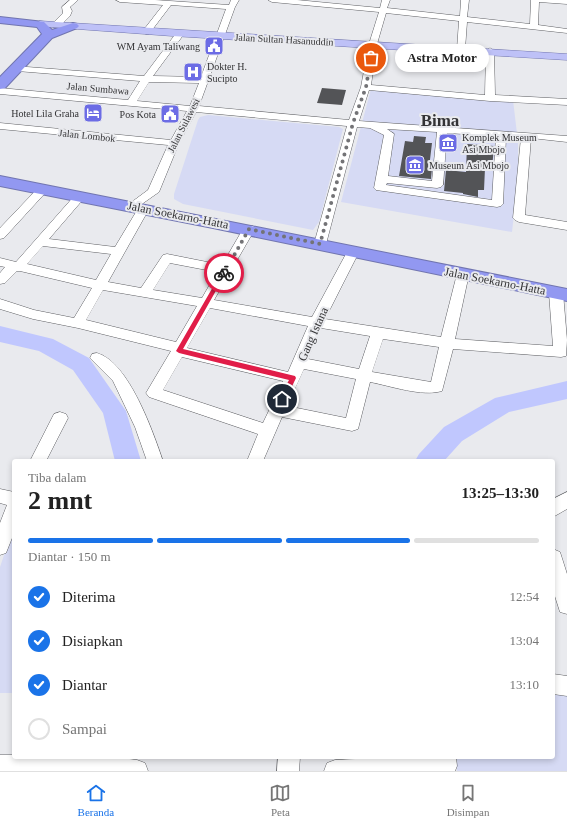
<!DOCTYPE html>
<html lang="id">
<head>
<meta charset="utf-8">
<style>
  body { margin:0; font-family:"Times New Roman",serif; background:#f6f6f6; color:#222; height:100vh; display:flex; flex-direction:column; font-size:15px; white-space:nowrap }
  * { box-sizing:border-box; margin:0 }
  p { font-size:13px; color:#767676 }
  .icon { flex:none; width:22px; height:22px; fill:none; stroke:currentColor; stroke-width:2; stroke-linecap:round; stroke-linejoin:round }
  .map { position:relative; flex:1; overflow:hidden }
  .side { position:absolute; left:12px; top:459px; width:543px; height:300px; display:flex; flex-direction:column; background:#fff; border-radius:4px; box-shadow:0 2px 6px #0003 }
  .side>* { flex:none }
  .pin { position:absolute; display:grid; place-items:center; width:34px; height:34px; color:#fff; margin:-17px; border:2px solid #fff; border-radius:50%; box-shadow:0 1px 4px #0007 }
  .courier { position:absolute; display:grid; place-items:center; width:40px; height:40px; margin:-20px; border:3px solid #e11d48; border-radius:50%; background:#fff; color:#222; box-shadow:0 1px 5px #0007 }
  .bubble { position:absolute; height:28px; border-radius:14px; background:#fff; box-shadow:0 2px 6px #0003; font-size:13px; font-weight:800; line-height:28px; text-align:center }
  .head em { font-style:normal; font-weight:800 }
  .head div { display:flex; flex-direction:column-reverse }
  .head { display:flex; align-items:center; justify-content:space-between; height:68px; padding:0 16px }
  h1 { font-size:26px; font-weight:800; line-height:30px }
  .bar { display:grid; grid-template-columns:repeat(4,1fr); gap:6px 4px; align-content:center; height:48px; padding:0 16px }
  .bar i { height:5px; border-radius:3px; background:#e0e0e0 }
  .bar .selected { background:#1a73e8 }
  .bar p { grid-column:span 4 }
  ol { padding:0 16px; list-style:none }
  li { display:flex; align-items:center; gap:12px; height:44px }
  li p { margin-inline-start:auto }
  li .icon { padding:4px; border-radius:50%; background:#1a73e8; color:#fff; stroke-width:4 }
  li:last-child { color:#767676 }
  li i { width:22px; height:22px; border:2px solid #e0e0e0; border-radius:50% }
  .dock { display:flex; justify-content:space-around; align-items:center; height:56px; border-top:1px solid #e0e0e0; background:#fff; font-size:11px; color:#767676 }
  .dock a { display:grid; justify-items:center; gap:2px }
  .dock .selected { color:#1a73e8 }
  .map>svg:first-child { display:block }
</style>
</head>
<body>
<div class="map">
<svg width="567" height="771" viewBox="0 0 567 771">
  <rect width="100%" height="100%" fill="#e9eaee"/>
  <!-- green -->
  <path fill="#d6daf4" d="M371,89L513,100L518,142V178L512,232L341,202Z
    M208,115L339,127L343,129L319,222L313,230L183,204L174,199V194L198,120L200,117Z
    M12,531L14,533V693H0V567Z
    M553,693L567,695V771H457L456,757H553Z"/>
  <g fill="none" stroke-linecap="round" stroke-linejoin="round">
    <!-- river -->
    <path fill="#c0c7fe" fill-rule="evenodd" d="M0,326L53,339L89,358L126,411L141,461H115L103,413L73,370L39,351L0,342Z
      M567,381V399L509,412L462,441L444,461H415L419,454L444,427L495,398Z"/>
  </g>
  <!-- building -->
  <path fill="#535457" d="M322,88L346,90L342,105L317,103Z
    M414,136L426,137L425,143H432L429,168H432L431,179L399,176L405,141L413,142Z
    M467,144L494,146L492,169L485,168L484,190H478V197L463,194V193L444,191L446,170L466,172Z"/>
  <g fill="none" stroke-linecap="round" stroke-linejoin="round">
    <defs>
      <path id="minor" d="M70,0H78L70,7L72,11L70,16L59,27H53V23L63,13L62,7Z
        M116,0H155L229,5L231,0H239L235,7L199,106L349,120L361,87L369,44L379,12L272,2L268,0H297L380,8L382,0H390L387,8L460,16L461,0H469L467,17L530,24L531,0H567V4L539,2L538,25L567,29V33L467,22L465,49L461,52L457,49L459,21L386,13L377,44L371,85L485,95L486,51L490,48L494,51L495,95L567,99V105L490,101L369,90L359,121L567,136V142L531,138L525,215L567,222V230L519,222L515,220L513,218L521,138L506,137L503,204L501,206L497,207L376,190L374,188L384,135L370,128L357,127L326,244L324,247H316L314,244L347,126L196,112L179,143L159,192L139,206L147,207L149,209L108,282L141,288L163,255L167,254L222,265L243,229L245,226H253L255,229L214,300L312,317L347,252L349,249H357L359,252L325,319L441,337L457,274L458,271L463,270L468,271L469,274L455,339L553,346L549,293L551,290L556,289L561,290L563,293L567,340L566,356L561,357L453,349L442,391C422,397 391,386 370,382L358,429L352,431L282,417L263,461H247L258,434L149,397L146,393L171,351L78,328L33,319L0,309V299L34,310L74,318L92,288L20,271H17L5,283L0,284V273L5,267L0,266V258L16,262L76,194H84L86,196L49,239L115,247L139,207L131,210L127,209L125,207L148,190L168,145L0,129V123L171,140L187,111L0,94V88L128,100L140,81L17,71L13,68L14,66L144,76L177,32H180L184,34L153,76L201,77L226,9L171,5L149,34H146L142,32L163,5L120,2ZM149,82L199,83L190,106L137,101ZM387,129L437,132L432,181L388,176L394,134ZM447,133L496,136L492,200L386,185L387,183L437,188L441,187L443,185ZM43,246L111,254L96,280L27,264ZM170,263L217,272L202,298L153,290ZM103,290L197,306L176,342L86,320ZM210,308L308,326L288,372L187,348ZM321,328L370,336L359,369L308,359ZM383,339L439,347L431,382L372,372ZM182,357L283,381L263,423L163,390ZM304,369L356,379L346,418L287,406Z
        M43,186L49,189L47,191L4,238L0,239V228L39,187Z
        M97,353C129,362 153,432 163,461H147L135,427L113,381L90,358L92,354Z
        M60,412L66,414L68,418L46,461H30L54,414Z
        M0,489L14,492V533L6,553L0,555V523L7,505L0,503Z
        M567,492V509L553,517V499Z
        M553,549L560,552L567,574V614L560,612L553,590Z
        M553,674L567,676V696L553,694Z
        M0,755H14V757H114L137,760L145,763L148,771H0Z
        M278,757H300L299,771H277Z
        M396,757H456L457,766L455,771H324L327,763L335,760Z"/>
      <path id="major" d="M40,21L567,54V60L172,36L36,26L35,24Z"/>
      <path id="highway" d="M0,17L44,22L52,30L73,23L77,24L79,26L77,28L52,38L5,88L0,89V77L42,34L37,27L0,23Z
        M0,176L567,289V301L213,228L0,186Z"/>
    </defs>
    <!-- minor casing -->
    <use href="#minor" stroke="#5f6064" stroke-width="1"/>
    <!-- major casing -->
    <use href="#major" stroke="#7175af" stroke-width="1"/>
    <!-- highway casing -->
    <use href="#highway" stroke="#7175af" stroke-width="2"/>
    <!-- minor -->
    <use href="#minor" fill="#fff" fill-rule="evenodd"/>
    <!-- major -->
    <use href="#major" fill="#bec1f7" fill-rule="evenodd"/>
    <!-- highway -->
    <use href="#highway" fill="#9298f1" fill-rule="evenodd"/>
  </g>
  <!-- route -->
  <path fill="#e11d48" d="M224,271L226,273L183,349L295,376L296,378L285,401H280L279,399L289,380L179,353L176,351L221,273Z"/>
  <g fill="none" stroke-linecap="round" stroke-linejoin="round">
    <!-- done -->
    <path stroke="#737376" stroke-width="4" stroke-dasharray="0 7.2" d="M224,273L249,229L320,244L353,123L366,87L371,58"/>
  </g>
  <!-- icons -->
  <defs>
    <symbol id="civic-square" viewBox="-11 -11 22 22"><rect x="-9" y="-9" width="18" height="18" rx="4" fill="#6c6ce5" stroke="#e9eaee"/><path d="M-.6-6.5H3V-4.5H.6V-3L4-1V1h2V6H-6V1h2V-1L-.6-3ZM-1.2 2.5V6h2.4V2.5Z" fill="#fff"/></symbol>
    <symbol id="hospital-square" viewBox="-11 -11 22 22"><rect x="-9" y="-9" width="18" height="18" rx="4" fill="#6c6ce5" stroke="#e9eaee"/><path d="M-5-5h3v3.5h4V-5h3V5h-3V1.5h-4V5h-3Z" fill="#fff"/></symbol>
    <symbol id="hotel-square" viewBox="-11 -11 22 22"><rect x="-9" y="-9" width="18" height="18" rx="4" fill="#6c6ce5" stroke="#e9eaee"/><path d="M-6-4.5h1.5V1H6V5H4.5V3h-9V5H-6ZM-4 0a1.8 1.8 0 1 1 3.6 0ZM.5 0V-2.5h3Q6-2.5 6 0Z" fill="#fff"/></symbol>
    <symbol id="museum-square" viewBox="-11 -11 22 22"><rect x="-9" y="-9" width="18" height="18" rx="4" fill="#6c6ce5" stroke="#e9eaee"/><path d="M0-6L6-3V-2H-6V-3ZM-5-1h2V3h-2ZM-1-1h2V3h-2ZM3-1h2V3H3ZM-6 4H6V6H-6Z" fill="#fff"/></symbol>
  </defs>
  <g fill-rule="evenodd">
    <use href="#civic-square" x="203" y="35" width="22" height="22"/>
    <use href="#hospital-square" x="182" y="61" width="22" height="22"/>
    <use href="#hotel-square" x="82" y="102" width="22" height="22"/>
    <use href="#civic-square" x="159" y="103" width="22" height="22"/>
    <use href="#museum-square" x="437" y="132" width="22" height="22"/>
    <use href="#museum-square" x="404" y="154" width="22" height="22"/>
  </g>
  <g text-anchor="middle" stroke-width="4" stroke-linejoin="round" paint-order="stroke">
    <!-- far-street labels -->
    <g font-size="10" fill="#333335" stroke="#e9eaee">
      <text transform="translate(284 39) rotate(3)" y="4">Jalan Sultan Hasanuddin</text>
      <text transform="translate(98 88) rotate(5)" y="4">Jalan Sumbawa</text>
      <text transform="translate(183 125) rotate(-63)" y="4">Jalan Sulawesi</text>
      <text transform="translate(87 135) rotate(6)" y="4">Jalan Lombok</text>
    </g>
    <!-- far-poi labels -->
    <g font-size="10" fill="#333335" stroke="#e9eaee" text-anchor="end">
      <text x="200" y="50">WM Ayam Taliwang</text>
      <text x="207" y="70" text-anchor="start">Dokter H.<tspan x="207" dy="12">Sucipto</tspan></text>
      <text x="79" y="117">Hotel Lila Graha</text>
      <text x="156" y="118">Pos Kota</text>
      <text x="462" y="141" text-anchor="start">Komplek Museum<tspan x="462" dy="12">Asi Mbojo</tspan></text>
      <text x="429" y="169" text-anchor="start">Museum Asi Mbojo</text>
    </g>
    <!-- street labels -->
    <g font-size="12" fill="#333335" stroke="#e9eaee">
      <text transform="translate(178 215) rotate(11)" y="4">Jalan Soekarno-Hatta</text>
      <text transform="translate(495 281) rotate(11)" y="4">Jalan Soekarno-Hatta</text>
      <text transform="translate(313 334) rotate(-66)" y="4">Gang Istana</text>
    </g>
    <!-- far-town labels -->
    <g font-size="17" font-weight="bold" fill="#333335" stroke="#e9eaee">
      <text x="440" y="126">Bima</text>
    </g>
  </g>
</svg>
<div class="pin" style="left:371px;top:58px;background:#ea580c"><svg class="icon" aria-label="bag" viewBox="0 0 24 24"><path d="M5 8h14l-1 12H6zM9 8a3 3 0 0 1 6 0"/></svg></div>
<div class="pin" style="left:282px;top:399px;background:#1f2937"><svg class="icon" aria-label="home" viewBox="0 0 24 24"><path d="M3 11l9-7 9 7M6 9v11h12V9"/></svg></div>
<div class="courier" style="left:224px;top:273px"><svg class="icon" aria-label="bike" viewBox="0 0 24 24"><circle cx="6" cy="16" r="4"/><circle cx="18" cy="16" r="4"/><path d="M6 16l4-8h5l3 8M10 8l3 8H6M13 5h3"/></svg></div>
<div class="bubble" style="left:395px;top:44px;width:94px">Astra Motor</div>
<section class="side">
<div class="head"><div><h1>2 mnt</h1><p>Tiba dalam</p></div><em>13:25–13:30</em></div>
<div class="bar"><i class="selected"></i><i class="selected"></i><i class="selected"></i><i></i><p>Diantar · 150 m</p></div>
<ol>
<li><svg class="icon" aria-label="check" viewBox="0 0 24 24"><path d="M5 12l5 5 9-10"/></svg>Diterima<p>12:54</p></li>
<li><svg class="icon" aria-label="check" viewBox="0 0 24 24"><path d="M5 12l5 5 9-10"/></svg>Disiapkan<p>13:04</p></li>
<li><svg class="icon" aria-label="check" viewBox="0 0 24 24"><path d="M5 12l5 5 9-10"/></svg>Diantar<p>13:10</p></li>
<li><i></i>Sampai</li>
</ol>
</section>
</div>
<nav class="dock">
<a class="selected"><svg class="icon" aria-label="home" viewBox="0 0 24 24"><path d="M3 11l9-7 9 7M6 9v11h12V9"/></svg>Beranda</a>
<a><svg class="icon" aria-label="map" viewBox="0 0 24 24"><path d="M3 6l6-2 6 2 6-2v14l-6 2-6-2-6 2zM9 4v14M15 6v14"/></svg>Peta</a>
<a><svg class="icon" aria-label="saved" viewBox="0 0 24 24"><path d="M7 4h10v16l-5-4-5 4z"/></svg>Disimpan</a>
</nav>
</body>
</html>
